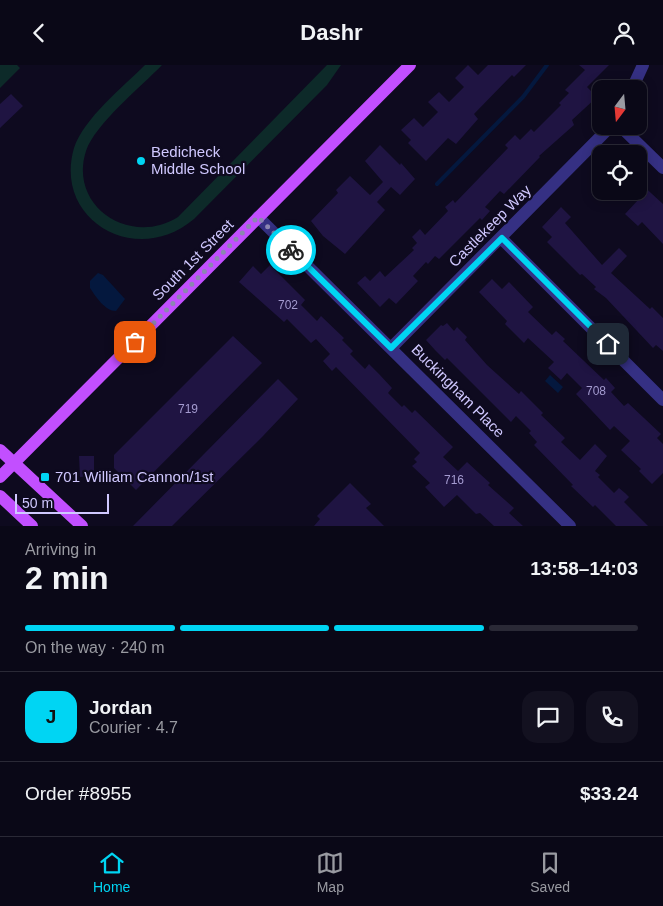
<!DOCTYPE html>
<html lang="en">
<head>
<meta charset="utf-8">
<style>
  body { margin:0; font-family:Helvetica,sans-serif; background:#131120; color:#f1f3f6; height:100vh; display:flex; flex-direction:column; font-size:19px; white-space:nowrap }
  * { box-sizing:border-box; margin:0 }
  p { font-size:16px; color:#999aa1 }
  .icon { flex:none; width:28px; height:28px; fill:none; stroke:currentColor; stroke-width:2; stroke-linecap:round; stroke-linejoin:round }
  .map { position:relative; height:461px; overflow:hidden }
  .details { display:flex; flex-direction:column; background:#0a0817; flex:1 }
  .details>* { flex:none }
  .needle { width:32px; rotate:196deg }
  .tools { position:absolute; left:592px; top:15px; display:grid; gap:10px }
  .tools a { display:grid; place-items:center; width:55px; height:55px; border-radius:10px; background:#0a0817; box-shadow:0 2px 12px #0003,0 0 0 1px #2a2936; font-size:25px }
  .scale { position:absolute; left:15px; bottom:12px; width:94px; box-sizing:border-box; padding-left:5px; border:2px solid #d0c8ff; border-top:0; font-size:14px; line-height:18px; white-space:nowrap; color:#d0c8ff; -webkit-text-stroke:4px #0e0a1f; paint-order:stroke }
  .pin { position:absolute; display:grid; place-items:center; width:42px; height:42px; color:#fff; margin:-21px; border-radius:10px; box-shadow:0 2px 8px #0006 }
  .courier { position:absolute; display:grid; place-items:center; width:50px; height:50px; margin:-25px; border:4px solid #00d5f3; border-radius:50%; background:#fff; color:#222; box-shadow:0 1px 6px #0007 }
  .overview em { font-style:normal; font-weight:800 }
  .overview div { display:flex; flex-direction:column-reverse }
  .overview { display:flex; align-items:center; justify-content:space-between; height:85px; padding:0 25px }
  h1 { font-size:32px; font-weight:800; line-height:38px }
  .bar { display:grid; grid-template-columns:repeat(4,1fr); gap:8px 5px; align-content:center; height:60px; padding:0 25px }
  .bar i { height:6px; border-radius:4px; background:#2a2936 }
  .bar .selected { background:#00d5f3 }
  .bar p { grid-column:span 4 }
  .line { display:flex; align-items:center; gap:12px; padding:0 25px; border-top:1px solid #2a2936 }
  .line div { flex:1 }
  .round { display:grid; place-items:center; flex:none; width:52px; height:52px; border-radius:15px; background:#131120 }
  header { display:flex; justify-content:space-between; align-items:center; height:65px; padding:0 25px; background:#0a0817; font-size:22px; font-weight:800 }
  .menu { display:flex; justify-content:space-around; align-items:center; height:70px; border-top:1px solid #2a2936; background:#0a0817; font-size:14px; color:#999aa1 }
  .menu a { display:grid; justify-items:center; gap:2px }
  .menu .selected { color:#00d5f3 }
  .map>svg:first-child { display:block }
</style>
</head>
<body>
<header><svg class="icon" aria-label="back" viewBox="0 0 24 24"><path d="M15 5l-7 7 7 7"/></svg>Dashr<svg class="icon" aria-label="person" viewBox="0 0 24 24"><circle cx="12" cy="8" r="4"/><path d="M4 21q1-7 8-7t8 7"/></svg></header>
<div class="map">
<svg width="663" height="461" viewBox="0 0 663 461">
  <rect width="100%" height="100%" fill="#0e0a1f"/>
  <!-- green -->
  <path fill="#0d2a29" d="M0,0H17L20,3L0,23Z
    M145,0H162C142,21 95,59 86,86C68,142 131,182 178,152L327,0H341L327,20L194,154C136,203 53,155 74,83C84,53 123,22 145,0Z"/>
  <!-- water -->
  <path fill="#04183e" d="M98,208L103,210L125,234L116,246C105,246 96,232 90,223V216Z
    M550,310L563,322L558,328L545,316Z"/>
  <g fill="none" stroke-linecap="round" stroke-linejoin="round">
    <!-- stream -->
    <path stroke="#04183e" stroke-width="4" d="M437,119L523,32L547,0"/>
  </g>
  <!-- building -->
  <path fill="#1f1442" d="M468,0L478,10L488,0H526L514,12L512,10L474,49L478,54L456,79L448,73L426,96L408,78L411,75L401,65L414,53L423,62L438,47L428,37L439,27L449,37L464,22L455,13Z
    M579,0H609L587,22L597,32L572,55L574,60L539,91L540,92L504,129L500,126L485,142L490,146L482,155L480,153L439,194L435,191L428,199L426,197L413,211L418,216L396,239L389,233L380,242L357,218L365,211L370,216L380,206L385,212L414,185L412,183L417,178L412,172L420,164L425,170L448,146L445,142L453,135L455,138L508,83L505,80L515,70L520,75L531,64L534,67L561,40L559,38L569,28L565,25L585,5Z
    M11,29L23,41L0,63V39Z
    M380,80L400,100L401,98L415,114L400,130L391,122L377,137L385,145L345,189L323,171L311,156L338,128L336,125L350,111L370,130L383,117L365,96Z
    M639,117L663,139V179L642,157L638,161L625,149L638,135L628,126H639Z
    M561,142L571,152L565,158L602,200L619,183L627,191L611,208L650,244L652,242L663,253V286L656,280L653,283L606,233L594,224L596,222L582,209L580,210L547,177L552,172L542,162Z
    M270,200L305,235L301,240L317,256L321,251L344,273L342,275L353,286L350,289L365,304L369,299L379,309L392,323L388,328L402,342L404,340L412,348L415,345L453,382L443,392L458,406L467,397L480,409L490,418L488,420L514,443L509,448L523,461H494L480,448L476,449L457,430L444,442L425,422L430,418L412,401L417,397L414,394L420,388L336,302L332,306L323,296L330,289L316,274L311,278L287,254L284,257L239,217L253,201L261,209Z
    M492,214L502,224L509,217L533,242L528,247L552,270L556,266L565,274L563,276L604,315L606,313L615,323L611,327L624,341L628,338L661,369L657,373L663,379V408L652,419L639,406L641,404L621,385L630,376L614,361L610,365L576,329L582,323L567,308L561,315L548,303L554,297L528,273L524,278L505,259L507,256L479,227Z
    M447,258L454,266L457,262L467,272L465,275L487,300L519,329L521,326L543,348L541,350L565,373L561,377L580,395L595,379L607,391L595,406L600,410L598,412L614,428L619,423L625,428L629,432L624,437L648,461H616L595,440L593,442L571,421L573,420L534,380L537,377L529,368L531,366L516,351L511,357L447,293L445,295L435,285L426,275L441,260L443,261Z
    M233,271L262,298L136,425L114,403V390Z
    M278,314L298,334L263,371L172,461H133Z
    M79,391H94V411L80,412Z
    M350,418L371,439L366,443L384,461H314L320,454L317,451Z"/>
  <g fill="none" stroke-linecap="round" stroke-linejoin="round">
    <!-- minor -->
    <path stroke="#353083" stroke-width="12" d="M632,24L643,0
      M620,61L663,103
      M258,152L570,461
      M501,173L663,335
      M391,283L611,61"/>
    <!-- major -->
    <path stroke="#c24fff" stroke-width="12" d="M0,385L82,461
      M0,412L410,0
      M0,431L32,461"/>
  </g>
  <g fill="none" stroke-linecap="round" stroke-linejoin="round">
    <!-- done -->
    <path stroke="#8c86b1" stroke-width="5" stroke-dasharray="0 9" d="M135,277L258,152L291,185"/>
    <!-- route -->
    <path stroke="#00d5f3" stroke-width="6" d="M291,185L391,283L502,173L608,279"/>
  </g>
  <!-- markers -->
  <g fill="#00d5f3" stroke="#0e0a1f" stroke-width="2">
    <circle cx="141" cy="96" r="5"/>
    <rect x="40" y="407" width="10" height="10" rx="2.5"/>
  </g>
  <g text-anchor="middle" stroke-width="4.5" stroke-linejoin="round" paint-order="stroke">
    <!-- number labels -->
    <g font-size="12" fill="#a49bd0">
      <text x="288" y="244">702</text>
      <text x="596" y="330">708</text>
      <text x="188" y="348">719</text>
      <text x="454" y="419">716</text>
    </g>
    <!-- poi labels -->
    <g font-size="15" fill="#d0c8ff" stroke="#0e0a1f" text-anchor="start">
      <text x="151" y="92">Bedicheck<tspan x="151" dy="17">Middle School</tspan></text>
      <text x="55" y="417">701 William Cannon/1st</text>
    </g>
    <!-- street labels -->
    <g font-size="15" fill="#d0c8ff" stroke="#0e0a1f">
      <text transform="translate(490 161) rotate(-45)" y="5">Castlekeep Way</text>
      <text transform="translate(193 195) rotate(-45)" y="5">South 1st Street</text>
      <text transform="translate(458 326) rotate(45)" y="5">Buckingham Place</text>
    </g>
  </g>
</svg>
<div class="tools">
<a><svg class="needle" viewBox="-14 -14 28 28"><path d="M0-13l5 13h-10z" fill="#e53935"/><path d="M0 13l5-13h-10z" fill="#999aa1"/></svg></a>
<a><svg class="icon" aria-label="locate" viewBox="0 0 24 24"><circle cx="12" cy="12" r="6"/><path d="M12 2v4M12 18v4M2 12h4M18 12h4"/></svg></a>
</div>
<div class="scale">50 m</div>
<div class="pin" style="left:135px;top:277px;background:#ea580c"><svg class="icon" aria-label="bag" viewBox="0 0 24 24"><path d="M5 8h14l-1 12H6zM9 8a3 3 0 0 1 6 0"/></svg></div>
<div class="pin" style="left:608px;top:279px;background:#1f2937"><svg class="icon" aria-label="home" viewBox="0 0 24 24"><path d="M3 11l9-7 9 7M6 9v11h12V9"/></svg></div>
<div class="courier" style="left:291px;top:185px"><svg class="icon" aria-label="bike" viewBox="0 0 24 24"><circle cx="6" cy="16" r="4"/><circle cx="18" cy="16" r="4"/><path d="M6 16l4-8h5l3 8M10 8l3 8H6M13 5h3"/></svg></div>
</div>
<section class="details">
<div class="overview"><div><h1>2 min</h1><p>Arriving in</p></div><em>13:58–14:03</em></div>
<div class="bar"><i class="selected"></i><i class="selected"></i><i class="selected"></i><i></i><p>On the way · 240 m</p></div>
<div class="line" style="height:90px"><b class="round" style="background:#00d5f3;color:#111">J</b><div><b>Jordan</b><p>Courier · 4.7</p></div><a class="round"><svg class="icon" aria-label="chat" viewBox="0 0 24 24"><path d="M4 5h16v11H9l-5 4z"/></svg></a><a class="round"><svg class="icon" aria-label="phone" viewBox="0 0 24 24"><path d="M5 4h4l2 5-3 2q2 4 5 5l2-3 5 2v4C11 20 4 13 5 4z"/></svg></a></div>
<div class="line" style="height:65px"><div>Order #8955</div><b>$33.24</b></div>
</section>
<nav class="menu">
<a class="selected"><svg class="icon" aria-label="home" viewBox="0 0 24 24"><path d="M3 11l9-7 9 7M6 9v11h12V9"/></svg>Home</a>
<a><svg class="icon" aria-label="map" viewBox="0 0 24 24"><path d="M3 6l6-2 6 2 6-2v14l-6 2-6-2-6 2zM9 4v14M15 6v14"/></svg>Map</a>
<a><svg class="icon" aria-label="saved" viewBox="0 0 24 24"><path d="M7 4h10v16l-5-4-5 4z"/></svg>Saved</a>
</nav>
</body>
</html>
